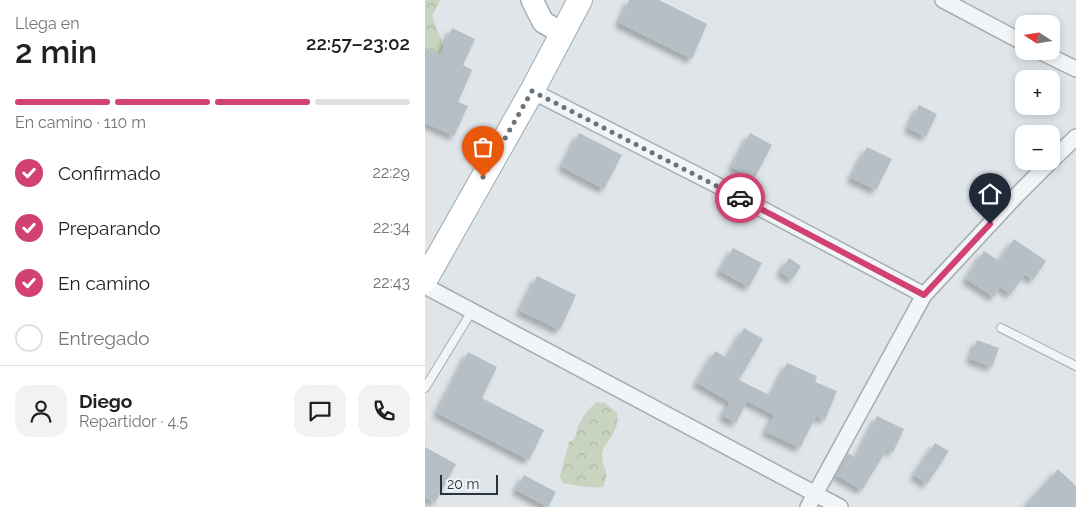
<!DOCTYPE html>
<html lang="es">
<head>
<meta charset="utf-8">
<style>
  body { margin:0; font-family:Raleway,sans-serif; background:#f2f2f2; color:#202124; height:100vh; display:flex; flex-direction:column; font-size:19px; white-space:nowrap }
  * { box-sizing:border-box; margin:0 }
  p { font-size:16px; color:#757577 }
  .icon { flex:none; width:28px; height:28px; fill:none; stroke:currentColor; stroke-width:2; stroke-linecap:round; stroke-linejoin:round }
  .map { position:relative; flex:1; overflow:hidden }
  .panel { display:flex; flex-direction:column; background:#fff; width:425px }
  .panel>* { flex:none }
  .needle { width:32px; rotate:282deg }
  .controls { position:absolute; left:590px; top:15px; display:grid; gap:10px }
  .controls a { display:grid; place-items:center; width:45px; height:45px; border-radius:10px; background:#fff; box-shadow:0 2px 8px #0003; font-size:25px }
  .scale { position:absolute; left:15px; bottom:12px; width:58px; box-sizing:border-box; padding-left:5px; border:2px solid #283540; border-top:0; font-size:14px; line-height:18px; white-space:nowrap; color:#283540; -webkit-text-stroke:4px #eff3f6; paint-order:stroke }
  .pin { position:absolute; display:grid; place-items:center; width:42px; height:42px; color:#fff; margin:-51px -21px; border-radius:50% 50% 50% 0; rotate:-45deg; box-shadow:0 0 5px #0007 }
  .pin .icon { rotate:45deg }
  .courier { position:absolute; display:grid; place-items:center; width:50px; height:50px; margin:-25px; border:4px solid #d14171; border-radius:50%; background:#fff; color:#222; box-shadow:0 1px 6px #0007 }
  .summary em { font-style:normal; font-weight:600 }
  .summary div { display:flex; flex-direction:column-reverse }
  .summary { display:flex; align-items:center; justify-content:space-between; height:85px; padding:0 15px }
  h1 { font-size:32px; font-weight:600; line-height:38px }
  .bar { display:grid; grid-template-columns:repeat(4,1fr); gap:8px 5px; align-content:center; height:60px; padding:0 15px }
  .bar i { height:6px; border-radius:4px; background:#e0e0e0 }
  .bar .active { background:#d14171 }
  .bar p { grid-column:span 4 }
  .line { display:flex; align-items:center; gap:12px; padding:0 15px; border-top:1px solid #e0e0e0 }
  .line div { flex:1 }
  .round { display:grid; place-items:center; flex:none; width:52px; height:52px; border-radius:15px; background:#f2f2f2 }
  ol { padding:0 15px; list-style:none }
  li { display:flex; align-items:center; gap:15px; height:55px }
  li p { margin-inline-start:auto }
  li .icon { padding:5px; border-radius:50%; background:#d14171; color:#fff; stroke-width:4 }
  li:last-child { color:#757577 }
  li i { width:28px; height:28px; border:2px solid #e0e0e0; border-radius:50% }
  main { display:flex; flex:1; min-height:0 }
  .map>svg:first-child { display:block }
</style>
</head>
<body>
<main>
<section class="panel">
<div class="summary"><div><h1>2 min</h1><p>Llega en</p></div><em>22:57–23:02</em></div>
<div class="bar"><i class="active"></i><i class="active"></i><i class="active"></i><i></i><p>En camino · 110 m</p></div>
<ol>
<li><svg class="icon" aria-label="check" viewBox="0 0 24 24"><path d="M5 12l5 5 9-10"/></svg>Confirmado<p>22:29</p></li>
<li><svg class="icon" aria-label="check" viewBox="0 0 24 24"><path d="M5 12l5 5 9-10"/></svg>Preparando<p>22:34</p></li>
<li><svg class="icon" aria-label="check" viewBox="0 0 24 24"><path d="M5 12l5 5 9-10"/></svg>En camino<p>22:43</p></li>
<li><i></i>Entregado</li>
</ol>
<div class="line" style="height:90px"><a class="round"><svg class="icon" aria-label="person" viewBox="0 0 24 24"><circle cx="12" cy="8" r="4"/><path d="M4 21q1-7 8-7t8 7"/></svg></a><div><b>Diego</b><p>Repartidor · 4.5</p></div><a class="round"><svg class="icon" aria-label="chat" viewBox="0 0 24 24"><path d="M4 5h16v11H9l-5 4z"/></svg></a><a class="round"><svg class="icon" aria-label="phone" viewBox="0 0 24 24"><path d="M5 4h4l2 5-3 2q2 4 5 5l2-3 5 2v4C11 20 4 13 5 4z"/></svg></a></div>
</section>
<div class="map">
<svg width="651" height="507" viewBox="0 0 651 507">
  <defs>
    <pattern id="forest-crowns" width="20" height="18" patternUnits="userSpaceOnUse" patternTransform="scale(1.25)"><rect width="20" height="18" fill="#c8d3c0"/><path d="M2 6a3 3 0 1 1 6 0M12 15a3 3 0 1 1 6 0" fill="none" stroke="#acb6a6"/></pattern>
    <filter id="shadow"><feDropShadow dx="-4.5" dy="4.5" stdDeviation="2.5" flood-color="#0004"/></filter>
  </defs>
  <rect width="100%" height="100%" fill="#dfe5e9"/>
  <!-- forest -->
  <path fill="url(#forest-crowns)" d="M0,0H15L7,16L19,47V51L0,73Z
    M172,402L180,403L192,413C196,435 177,441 177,456C177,470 186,469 178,487C165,488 152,486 138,483L135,476L144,442L150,438C153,423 160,411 172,402Z"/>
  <!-- building -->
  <path fill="#b6bfc6" filter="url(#shadow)" d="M204,0H234L282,24L267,59L194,23Z
    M27,28L50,39L38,65L47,70L33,102L43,106L29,136L0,123V48L15,55Z
    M494,105L512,114L501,137L483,128Z
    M154,133L197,155L179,189L137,167Z
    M325,133L347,145L329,179L307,167Z
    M442,147L467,159L451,190L426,178Z
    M589,239L621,261L608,280L600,274L586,294L575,287L569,297L541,279L559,251L574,261Z
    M308,248L337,263L324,287L295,271Z
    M364,258L376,266L367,280L355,272Z
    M112,276L151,295L135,330L95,311Z
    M319,328L338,339L314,380L346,396L362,363L392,376L390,382L412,391L400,420L391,416L375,448L341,432L349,415L322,401L311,423L298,416L305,402L272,383L290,351L302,358Z
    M552,340L574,348L567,367L545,359Z
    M43,352L72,367L57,398L119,430L104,460L12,413Z
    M452,416L479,429L468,452L462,449L437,490L411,475L423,453L431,458Z
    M510,443L524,451L502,484L489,475Z
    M0,447L31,464L10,503L0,497Z
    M633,469L651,486V507H599Z
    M99,475L131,492L123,507L91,490Z"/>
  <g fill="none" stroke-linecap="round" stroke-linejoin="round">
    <defs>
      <path id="service" d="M576,328L651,366
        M0,388L47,311"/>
      <path id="minor" d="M518,0L599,43
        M614,51L651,69
        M107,91L284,181L499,295
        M626,161L651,137
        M0,286L415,507
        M383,507L499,295L591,196L626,161"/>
      <path id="secondary" d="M107,0L118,22L137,33"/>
      <path id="primary" d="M0,280L107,91L155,0"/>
    </defs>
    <!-- service casing -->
    <use href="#service" stroke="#a4adb3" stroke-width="10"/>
    <!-- minor casing -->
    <use href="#minor" stroke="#a4adb3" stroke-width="18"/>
    <!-- secondary casing -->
    <use href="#secondary" stroke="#a4adb3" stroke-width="24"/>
    <!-- primary casing -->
    <use href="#primary" stroke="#9eabb5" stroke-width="26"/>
    <!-- service -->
    <use href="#service" stroke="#f2f5f7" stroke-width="8"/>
    <!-- minor -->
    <use href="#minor" stroke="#f2f5f7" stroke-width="15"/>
    <!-- secondary -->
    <use href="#secondary" stroke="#fff" stroke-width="21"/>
    <!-- primary -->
    <use href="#primary" stroke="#fff" stroke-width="24"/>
  </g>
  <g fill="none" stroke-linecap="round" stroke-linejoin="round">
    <!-- done -->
    <path stroke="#68737b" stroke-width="5" stroke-dasharray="0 9" d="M58,177L107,91L315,198"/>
    <!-- route -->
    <path stroke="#d14171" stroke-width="6" d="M315,198L499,295L565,224"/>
  </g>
</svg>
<div class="controls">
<a><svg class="needle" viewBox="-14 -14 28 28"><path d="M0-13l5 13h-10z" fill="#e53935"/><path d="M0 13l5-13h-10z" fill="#757577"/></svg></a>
<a>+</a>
<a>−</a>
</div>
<div class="scale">20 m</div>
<div class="pin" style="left:58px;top:177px;background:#ea580c"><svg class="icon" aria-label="bag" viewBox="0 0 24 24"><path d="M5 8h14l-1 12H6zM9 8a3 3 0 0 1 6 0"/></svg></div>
<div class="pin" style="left:565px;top:224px;background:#1f2937"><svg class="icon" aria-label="home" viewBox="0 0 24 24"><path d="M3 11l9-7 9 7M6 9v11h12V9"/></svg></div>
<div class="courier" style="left:315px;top:198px"><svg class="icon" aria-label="car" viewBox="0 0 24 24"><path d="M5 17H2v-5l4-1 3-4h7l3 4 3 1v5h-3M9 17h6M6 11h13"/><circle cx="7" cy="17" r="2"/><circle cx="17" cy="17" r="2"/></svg></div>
</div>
</main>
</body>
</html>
